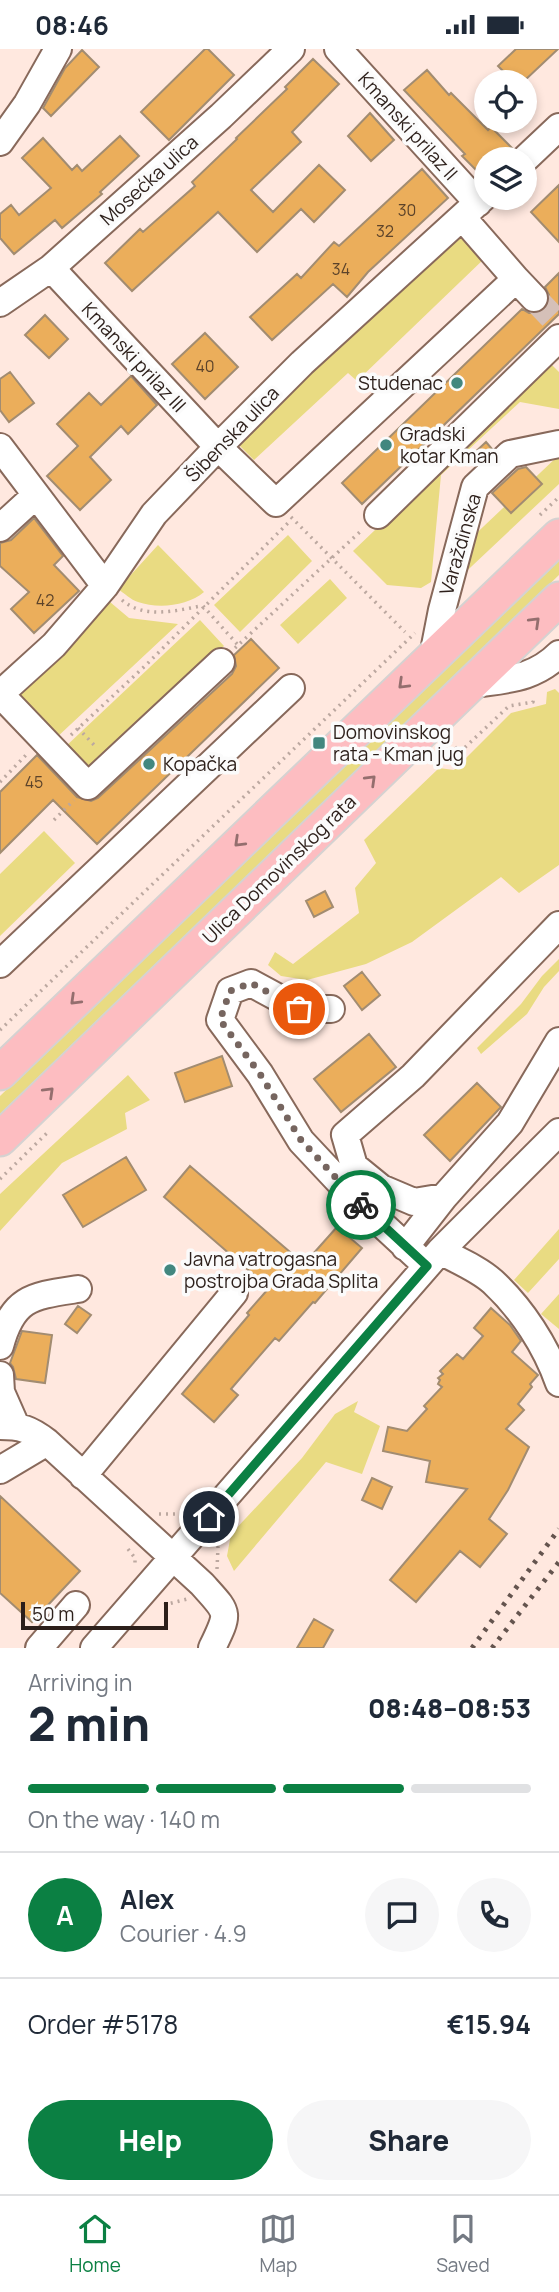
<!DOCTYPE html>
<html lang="en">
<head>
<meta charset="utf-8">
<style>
  body { margin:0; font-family:Manrope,sans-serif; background:#f6f6f7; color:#1f2937; height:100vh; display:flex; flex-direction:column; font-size:26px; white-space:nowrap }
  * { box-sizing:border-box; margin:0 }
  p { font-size:23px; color:#747a83 }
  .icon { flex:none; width:38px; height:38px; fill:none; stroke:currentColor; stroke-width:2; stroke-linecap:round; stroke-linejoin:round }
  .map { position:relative; height:1599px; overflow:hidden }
  .panel { display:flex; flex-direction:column; background:#fff; flex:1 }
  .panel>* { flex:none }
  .buttons { position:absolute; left:474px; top:21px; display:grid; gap:14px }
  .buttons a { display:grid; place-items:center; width:63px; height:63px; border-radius:50%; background:#fff; box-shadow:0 4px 10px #0003; font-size:35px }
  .scale { position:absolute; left:21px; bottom:18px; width:147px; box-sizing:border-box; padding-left:7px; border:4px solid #2c1f1a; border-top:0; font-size:19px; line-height:24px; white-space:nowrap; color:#2c1f1a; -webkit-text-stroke:5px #fbfbfb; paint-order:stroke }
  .pin { position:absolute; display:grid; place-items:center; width:60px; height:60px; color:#fff; margin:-30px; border:4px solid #fff; border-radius:50%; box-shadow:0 2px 7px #0007 }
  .courier { position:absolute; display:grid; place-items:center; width:70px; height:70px; margin:-35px; border:5px solid #0b8043; border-radius:50%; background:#fff; color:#222; box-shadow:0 2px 9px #0007 }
  .head em { font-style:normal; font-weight:800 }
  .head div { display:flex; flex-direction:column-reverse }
  .head { display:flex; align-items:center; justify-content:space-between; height:119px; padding:0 28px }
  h1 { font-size:46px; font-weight:800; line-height:52px }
  .bar { display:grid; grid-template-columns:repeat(4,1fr); gap:10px 7px; align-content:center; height:84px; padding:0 28px }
  .bar i { height:9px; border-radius:5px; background:#e0e1e3 }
  .bar .on { background:#0b8043 }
  .bar p { grid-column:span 4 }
  .line { display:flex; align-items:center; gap:18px; padding:0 28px; border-top:2px solid #e0e1e3 }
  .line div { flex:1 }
  .round { display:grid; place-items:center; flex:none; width:74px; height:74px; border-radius:37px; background:#f6f6f7 }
  .cta { display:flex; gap:14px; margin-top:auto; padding:14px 28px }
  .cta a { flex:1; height:80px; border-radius:42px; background:#0b8043; color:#fff; font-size:28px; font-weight:800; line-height:80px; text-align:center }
  .cta a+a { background:#f6f6f7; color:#1f2937 }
  .status { display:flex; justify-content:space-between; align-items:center; height:49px; padding:0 35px; background:#fff; direction:ltr }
  .status svg { height:19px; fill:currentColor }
  .tabs { display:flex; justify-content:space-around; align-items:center; height:98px; border-top:2px solid #e0e1e3; background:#fff; font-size:19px; color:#747a83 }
  .tabs a { display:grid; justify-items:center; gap:4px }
  .tabs .on { color:#0b8043 }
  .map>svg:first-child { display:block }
</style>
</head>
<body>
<div class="status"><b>08:46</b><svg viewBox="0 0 49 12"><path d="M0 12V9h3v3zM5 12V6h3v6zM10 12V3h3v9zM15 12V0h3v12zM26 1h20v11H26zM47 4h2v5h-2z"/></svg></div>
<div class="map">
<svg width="559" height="1599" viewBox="0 0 559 1599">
  <rect width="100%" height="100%" fill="#ffe8df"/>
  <!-- green -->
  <path fill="#e9db82" d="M460,182L486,208L357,332L348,324L254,411L239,396L305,326Z
    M550,314L559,323V360L520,353L441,426L431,533L421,539L387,536L353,502Z
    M559,406V435L455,533L465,495Z
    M288,486L312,512L240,583L214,556Z
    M158,496L204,543C188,557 158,560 138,553C131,551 124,544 118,540Z
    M559,507V526L0,1065V1047Z
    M330,530L347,549L298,595L280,576Z
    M110,553L129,569L178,575L55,690L13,646Z
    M200,571L224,597L90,724L64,699Z
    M555,640L559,644V816L519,844L501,828L412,893L366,915L307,931L281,927L268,916L275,903L293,915L359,864L355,839L376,814L364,791L439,719L454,721L511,664L546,655L547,643Z
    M44,782L75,814L0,887V825Z
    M559,910V922L544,938L527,965L481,1005L477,999L521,955L542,927Z
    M128,1026L150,1051L125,1064L127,1080L62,1114L0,1182V1145Z
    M559,1180V1210L528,1244L514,1231Z
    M559,1245V1280L541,1265Z
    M358,1352L354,1363L380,1377L362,1425L326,1413L234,1522L227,1507L231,1485L302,1409L335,1365Z"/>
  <!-- building -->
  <path fill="#ebae5b" stroke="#a28c71" stroke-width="2" d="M205,0H208L234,26L169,91L141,63Z
    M516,0H558L523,33H514L498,17Z
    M82,1L99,18L51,67L43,59L65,19Z
    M313,10L339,35L292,83L301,93L251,141L273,163L319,116L345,141L314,173L301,160L257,203L218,163L132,242L105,214L140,180L143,183L195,137L192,133L237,90L236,89L287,40L285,38Z
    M427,21L449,46L451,44L488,81L491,78L512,99L501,110H486V131L462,107L465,105L404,41Z
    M370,64L394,91L371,112L348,87Z
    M120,87L139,107L100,143L102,145L62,179L55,171L14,205L0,189V165L11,156L19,166L51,139L22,109L43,89L72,121L77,116L82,122Z
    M422,120L448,149L368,223L347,248L333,235L272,291L250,268L297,225L301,229L334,193L339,197Z
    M559,136V193L531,163Z
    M559,224V265L362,455L342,434L522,260L529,264H537L545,260L549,254V246L545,238Z
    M45,266L68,290L49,309L25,286Z
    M205,284L238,318L205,350L172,315Z
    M10,323L34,354L9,373L0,361V330Z
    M131,327L157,356L128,385L121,377L90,408L111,431L80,461L47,427L78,397L57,375L89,344L101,356Z
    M486,393L492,400L478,413L472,406Z
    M526,418L542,435L511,464L492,444L518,420Z
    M34,469L63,507L54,516L79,542L34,584L11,560L29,543L0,517V494L11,491Z
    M251,590L279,619L97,795L53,751L0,804V743L37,706L77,748L91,752L98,749L232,625L236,617L234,606Z
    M325,842L333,858L314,868L306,852Z
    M362,923L380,946L362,961L344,937Z
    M369,985L396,1018L341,1063L314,1030Z
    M222,1007L232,1037L185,1053L175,1024Z
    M477,1034L501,1058L450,1112L424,1086Z
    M126,1108L146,1141L83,1178L63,1146Z
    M190,1117L304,1215L337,1178L362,1199L315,1254L313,1253L279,1292L275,1289L231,1340L238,1346L214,1373L182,1345L249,1266L247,1264L269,1239L164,1148Z
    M78,1257L91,1266L77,1284L65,1275Z
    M491,1259L510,1276L521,1292L512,1303L538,1326L530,1335L532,1338L518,1355L524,1361L506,1380L529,1398L508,1441L489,1470L507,1485L480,1518L460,1502L416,1553L390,1531L467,1440L426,1433L430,1412L383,1402L388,1378L407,1382L427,1360L424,1357L442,1338L438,1335L440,1331L438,1329L443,1325L440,1322L457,1305L463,1310L483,1287L474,1279Z
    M22,1282L52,1286L45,1334L16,1330L13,1318L10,1314Z
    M372,1429L392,1438L382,1460L362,1451Z
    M0,1447L80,1522L32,1573L0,1544Z
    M314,1570L333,1581L323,1599H297Z"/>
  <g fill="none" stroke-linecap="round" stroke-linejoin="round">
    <!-- minor-tunnel -->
    <path stroke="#d5c0b8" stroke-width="26" stroke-dasharray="26 13" stroke-linecap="butt" d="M534,249L554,270"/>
    <defs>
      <path id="minor" d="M338,0L478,154
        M0,93L27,55L58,0
        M525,110L559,78
        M51,219L218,398L276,454L516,230L462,168
        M516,230L534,249
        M0,254L51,219L221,67L291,0
        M0,398L105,537
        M378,466L559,289
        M0,479L36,446
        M433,607L442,561L475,438L510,405L559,395
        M221,613L88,737L0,645L54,596L105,537L154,465L218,398L302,314L486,146
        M470,636C505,630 533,631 559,605
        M0,915L291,639
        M331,960H299L251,934L230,942L220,971L260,1025L301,1092L362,1157L427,1217
        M444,1148L414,1153L381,1139L354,1117L345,1086L413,1027L559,876
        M405,1198L444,1148L510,1074L559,992
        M440,1202C457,1211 479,1220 493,1233C522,1260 546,1297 559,1334
        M0,1297C13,1248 32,1247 78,1240
        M0,1326L1,1343L16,1377
        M0,1377C21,1377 30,1380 47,1393L202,1535C229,1565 230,1562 212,1599
        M0,1421L47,1393
        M83,1427L234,1244
        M39,1599L76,1556
        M94,1599L440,1202L559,1083"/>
      <path id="major" d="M0,1024L559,487
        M0,1090L559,550"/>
    </defs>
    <!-- minor casing -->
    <use href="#minor" stroke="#88695b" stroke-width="30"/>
    <!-- major casing -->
    <use href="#major" stroke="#d5d2d1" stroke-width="37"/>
    <!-- path -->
    <path stroke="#bca8a0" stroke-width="3.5" stroke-dasharray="2 5" stroke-linecap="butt" d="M540,466L559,448
      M291,468L405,583
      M122,551C144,570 174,562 201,557
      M203,557L238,596
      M235,599L363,480
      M78,679L96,698
      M71,686L146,616L288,474
      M450,693L460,703L509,657L533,653V648
      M0,733L26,706
      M54,771L74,751
      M0,981L415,584
      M0,1130L48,1083
      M159,1465H179
      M128,1500L135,1509V1518
      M217,1520L218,1498L223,1487
      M164,1556L187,1550"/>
    <!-- minor -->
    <use href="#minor" stroke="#fff" stroke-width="26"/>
    <!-- major -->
    <use href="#major" stroke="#fdbdc1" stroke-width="33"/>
    <!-- rail -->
    <path stroke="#64544e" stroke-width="5" stroke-dasharray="3.5 7" stroke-linecap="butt" d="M472,1599L559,1480
      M492,1599L559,1513"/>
  </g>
  <!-- one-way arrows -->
  <defs><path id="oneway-chevron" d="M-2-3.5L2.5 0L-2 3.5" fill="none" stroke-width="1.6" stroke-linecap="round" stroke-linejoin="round" transform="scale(1.75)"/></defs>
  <g stroke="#946e6e">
    <use href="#oneway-chevron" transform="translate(535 573) rotate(-44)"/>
    <use href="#oneway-chevron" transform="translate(403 635) rotate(136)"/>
    <use href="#oneway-chevron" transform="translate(371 731) rotate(-44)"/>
    <use href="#oneway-chevron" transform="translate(239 793) rotate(136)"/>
    <use href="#oneway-chevron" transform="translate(75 951) rotate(136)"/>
    <use href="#oneway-chevron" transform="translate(49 1043) rotate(-44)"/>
  </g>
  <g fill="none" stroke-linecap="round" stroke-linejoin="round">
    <!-- done -->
    <path stroke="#76655f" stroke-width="7" stroke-dasharray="0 12.6" d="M299,960L251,934L230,942L220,971L260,1025L301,1091L361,1156"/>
    <!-- route -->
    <path stroke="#0b8043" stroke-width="9" d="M209,1468L427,1217L361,1156"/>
  </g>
  <!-- markers -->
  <g fill="#42877f" stroke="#fbfbfb" stroke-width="2.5">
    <circle cx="457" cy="334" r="7"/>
    <circle cx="386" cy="396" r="7"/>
    <rect x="312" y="687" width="14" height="14" rx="3.5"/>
    <circle cx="149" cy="715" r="7"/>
    <circle cx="170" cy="1221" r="7"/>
  </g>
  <g text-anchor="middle" stroke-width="7" stroke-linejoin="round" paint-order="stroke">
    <!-- number labels -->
    <g font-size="16" fill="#5c432a">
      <text x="407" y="167">30</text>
      <text x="385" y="188">32</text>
      <text x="341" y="226">34</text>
      <text x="205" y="323">40</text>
      <text x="45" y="557">42</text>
      <text x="34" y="739">45</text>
    </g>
    <!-- street labels -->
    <g font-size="19" fill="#2c1f1a" stroke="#fbfbfb">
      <text transform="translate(408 77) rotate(48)" y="7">Kmanski prilaz II</text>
      <text transform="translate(149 131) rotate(-42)" y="7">Mosećka ulica</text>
      <text transform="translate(134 308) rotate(47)" y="7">Kmanski prilaz III</text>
      <text transform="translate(232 385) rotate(-46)" y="7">Šibenska ulica</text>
      <text transform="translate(460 495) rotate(-74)" y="7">Varaždinska</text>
      <text transform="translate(279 820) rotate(-44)" y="7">Ulica Domovinskog rata</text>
    </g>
    <!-- poi labels -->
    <g font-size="19" fill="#2c1f1a" stroke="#fbfbfb" text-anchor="start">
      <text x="443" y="341" text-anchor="end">Studenac</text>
      <text x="400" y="392">Gradski<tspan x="400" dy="22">kotar Kman</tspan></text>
      <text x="333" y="690">Domovinskog<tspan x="333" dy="22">rata - Kman jug</tspan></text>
      <text x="163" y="722">Kopačka</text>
      <text x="184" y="1217">Javna vatrogasna<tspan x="184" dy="22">postrojba Grada Splita</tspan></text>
    </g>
  </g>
</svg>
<div class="buttons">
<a><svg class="icon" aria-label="locate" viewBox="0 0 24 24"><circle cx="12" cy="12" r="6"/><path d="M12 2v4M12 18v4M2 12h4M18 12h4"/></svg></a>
<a><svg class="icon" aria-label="layers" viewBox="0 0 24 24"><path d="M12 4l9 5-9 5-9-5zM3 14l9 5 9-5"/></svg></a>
</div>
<div class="scale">50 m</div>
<div class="pin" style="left:299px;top:960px;background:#ea580c"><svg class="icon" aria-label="bag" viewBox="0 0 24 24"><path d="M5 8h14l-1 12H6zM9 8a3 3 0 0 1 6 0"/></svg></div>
<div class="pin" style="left:209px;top:1468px;background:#1f2937"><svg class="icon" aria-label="home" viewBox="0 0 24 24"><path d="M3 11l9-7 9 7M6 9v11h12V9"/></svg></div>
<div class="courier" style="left:361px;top:1156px"><svg class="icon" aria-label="bike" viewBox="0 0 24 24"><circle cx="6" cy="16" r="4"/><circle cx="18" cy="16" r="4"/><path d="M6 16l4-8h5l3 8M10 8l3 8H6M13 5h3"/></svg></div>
</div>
<section class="panel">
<div class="head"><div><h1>2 min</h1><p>Arriving in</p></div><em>08:48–08:53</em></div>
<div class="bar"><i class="on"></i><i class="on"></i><i class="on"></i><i></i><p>On the way · 140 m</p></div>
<div class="line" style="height:126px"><b class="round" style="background:#0b8043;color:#fff">A</b><div><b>Alex</b><p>Courier · 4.9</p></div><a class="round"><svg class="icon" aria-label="chat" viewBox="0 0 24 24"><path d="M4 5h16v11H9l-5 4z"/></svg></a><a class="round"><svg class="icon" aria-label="phone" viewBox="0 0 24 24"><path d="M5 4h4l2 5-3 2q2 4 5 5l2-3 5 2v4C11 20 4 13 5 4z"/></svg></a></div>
<div class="line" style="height:91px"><div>Order #5178</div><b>€15.94</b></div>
<div class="cta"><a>Help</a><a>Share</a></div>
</section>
<nav class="tabs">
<a class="on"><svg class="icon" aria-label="home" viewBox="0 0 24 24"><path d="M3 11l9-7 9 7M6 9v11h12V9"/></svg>Home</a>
<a><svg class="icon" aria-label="map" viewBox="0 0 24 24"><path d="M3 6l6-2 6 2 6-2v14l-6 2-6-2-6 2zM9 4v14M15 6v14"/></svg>Map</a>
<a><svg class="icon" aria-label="saved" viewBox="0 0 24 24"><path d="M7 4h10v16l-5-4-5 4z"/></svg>Saved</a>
</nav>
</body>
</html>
